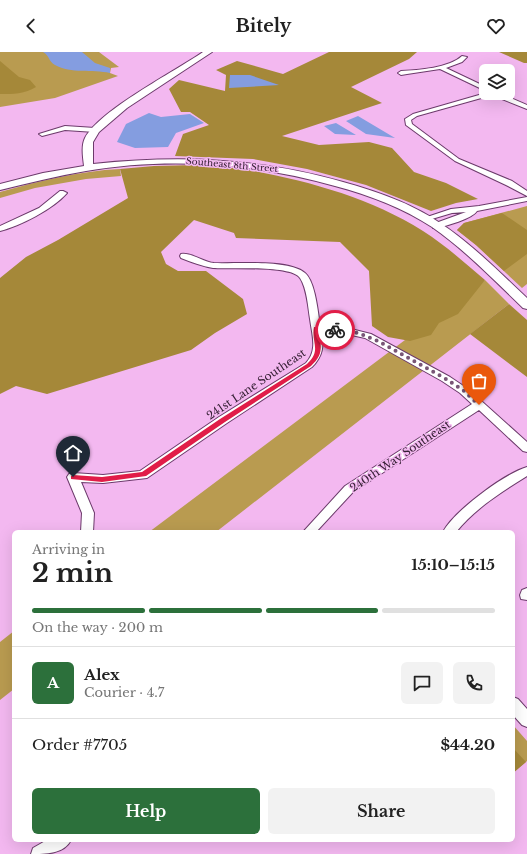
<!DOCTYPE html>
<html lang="en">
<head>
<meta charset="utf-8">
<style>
  body { margin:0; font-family:"Libre Baskerville",serif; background:#f2f2f2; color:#222; height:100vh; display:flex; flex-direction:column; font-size:15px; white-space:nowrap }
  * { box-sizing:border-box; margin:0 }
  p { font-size:13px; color:#767676 }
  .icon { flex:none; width:22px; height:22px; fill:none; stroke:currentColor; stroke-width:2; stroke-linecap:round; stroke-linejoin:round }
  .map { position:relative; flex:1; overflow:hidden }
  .details { position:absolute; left:12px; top:478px; width:503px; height:312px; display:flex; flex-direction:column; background:#fff; border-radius:6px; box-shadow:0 4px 16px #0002 }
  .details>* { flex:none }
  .controls { position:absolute; left:479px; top:12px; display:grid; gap:8px }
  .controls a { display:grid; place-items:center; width:36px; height:36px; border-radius:6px; background:#fff; box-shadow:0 4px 16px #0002; font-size:20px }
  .pin { position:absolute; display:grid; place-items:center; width:34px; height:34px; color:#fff; margin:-41px -17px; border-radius:50% 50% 50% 0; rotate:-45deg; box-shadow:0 0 4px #0007 }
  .pin .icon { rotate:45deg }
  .courier { position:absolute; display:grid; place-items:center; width:40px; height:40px; margin:-20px; border:3px solid #e11d48; border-radius:50%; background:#fff; color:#222; box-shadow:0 1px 5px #0007 }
  .headline em { font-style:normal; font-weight:700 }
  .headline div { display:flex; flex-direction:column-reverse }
  .headline { display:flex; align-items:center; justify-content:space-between; height:68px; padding:0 20px }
  h1 { font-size:26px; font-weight:700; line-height:30px }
  .bar { display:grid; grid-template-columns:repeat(4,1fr); gap:6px 4px; align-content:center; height:48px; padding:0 20px }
  .bar i { height:5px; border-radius:3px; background:#e0e0e0 }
  .bar .selected { background:#2c703b }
  .bar p { grid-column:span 4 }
  .line { display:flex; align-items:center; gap:10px; padding:0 20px; border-top:1px solid #e0e0e0 }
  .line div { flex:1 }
  .round { display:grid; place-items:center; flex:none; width:42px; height:42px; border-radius:6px; background:#f2f2f2 }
  .cta { display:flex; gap:8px; margin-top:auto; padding:8px 20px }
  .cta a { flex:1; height:46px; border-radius:6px; background:#2c703b; color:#fff; font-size:16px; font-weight:700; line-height:46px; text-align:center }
  .cta a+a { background:#f2f2f2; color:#222 }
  header { display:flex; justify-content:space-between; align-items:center; height:52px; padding:0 20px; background:#fff; font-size:18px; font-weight:700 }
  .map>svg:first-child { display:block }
</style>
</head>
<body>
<header><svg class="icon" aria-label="back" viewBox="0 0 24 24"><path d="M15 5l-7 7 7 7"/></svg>Bitely<svg class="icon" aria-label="heart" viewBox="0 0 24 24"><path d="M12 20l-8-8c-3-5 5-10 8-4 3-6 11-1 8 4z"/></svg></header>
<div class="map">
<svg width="527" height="802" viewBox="0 0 527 802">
  <rect width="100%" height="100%" fill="#f3b8f0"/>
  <!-- green -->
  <path fill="#b99b50" d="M0,0H99L119,15L111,16L110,21L118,24L55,46L0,55Z
    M120,117L121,124L86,127L35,136L0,146V140C39,129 79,119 120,117Z
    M527,154V232L522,236L476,193L457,178L464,171Z
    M485,228L509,252L216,480H149Z
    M14,579V637L0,648V590Z
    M513,673L527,689V709L513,721Z"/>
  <!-- forest -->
  <path fill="#a58839" d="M329,0H417L409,7L351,35L382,51L282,84L319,93L369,90L392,96L414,120L446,131L478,147L456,151L431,159L366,133L307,117L253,107L175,104L183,82L209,73L190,60H181L169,37L179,28L225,39L226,23L216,18L237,9L283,22Z
    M499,0H527V11H524Z
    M0,9L19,25L30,28L36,35C25,42 13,42 0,42Z
    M196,113C213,115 231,115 248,118C309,129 370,146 423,179C445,193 465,211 485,228L458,262L439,271L431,283L410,289L388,285L372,274L369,219L340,190L236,186L234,181L194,168L161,200L166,212L178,219H206L243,247L247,262L215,281L191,298L47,342L16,334L0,342V226L26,205L58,188L128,146L120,117L154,114Z
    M502,161L527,178V202L504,219L476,193L457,178L464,171Z
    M509,252L527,268V325L470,282Z
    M513,696L526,710L513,721Z"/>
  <!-- water -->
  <path fill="#849de0" d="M43,0H82L95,11L110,16V21C92,17 71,22 55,13C48,9 50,4 43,0Z
    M230,23H250L279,33L229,36Z
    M149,61L161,65L190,62L204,71L176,81L168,95L135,96L117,90L126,72Z
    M358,64L395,86L366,82L346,69Z
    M336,71L356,83L335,82L324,74Z"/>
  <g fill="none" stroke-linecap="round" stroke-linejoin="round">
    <defs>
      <path id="street" d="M462,4L467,5L462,10L446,16L486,35V39L440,17L407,22L401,23L398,21L401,19C419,18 449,16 462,4Z
        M486,41H499L527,53V57L492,43L417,64L411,68L412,72L459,107L512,129L527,139V144L506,133L455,109L406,73L405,67L413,62Z
        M65,74L95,76L98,78L95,80L65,78L42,84L39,82Z
        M60,139H63L67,141C53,157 20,174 0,179V174L39,156Z
        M527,145V149L477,159C472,167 446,174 436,176H433V172L466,160L452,161L425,169L421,167L451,157L479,154Z
        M181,202C191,200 203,210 214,211C235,212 289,207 305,221C315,229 318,260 320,274L347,276L371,282L450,325L468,337L527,390V400L523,399L479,358L353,440L316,480H303L345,434L472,352L460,341L442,329L365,286L347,282L321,279C324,294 323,304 312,315L227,371L147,426L103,431L81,430L94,461L93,480H81L82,461L67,425L69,422L73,421L103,423L140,419L219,365L306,311C318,298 312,283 310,267C308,255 307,236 300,226C292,213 230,217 213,216C202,214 191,210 181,206L180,204Z
        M527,415V424C501,440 476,456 456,480H443C454,459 504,422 527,415Z
        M527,536V548L521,547L520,543L522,538Z
        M513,645L518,647L527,657V675L522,673L513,663Z
        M47,788H71C64,802 46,802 31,802L33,796Z"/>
      <path id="secondary" d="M203,0H212L127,56L99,80L93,90V112C180,103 259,106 343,130C376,139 411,151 440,171C472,192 499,220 527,246V257L523,256C494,228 465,198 432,175C403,156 369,143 335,134C255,111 168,105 86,119C57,124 29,131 0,138V132L43,121L84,114C83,105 81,94 85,86C100,58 174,20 203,0Z"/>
    </defs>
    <!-- street casing -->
    <use href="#street" stroke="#6c3a6b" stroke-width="2"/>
    <!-- secondary casing -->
    <use href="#secondary" stroke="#6c3a6b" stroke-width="2"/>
    <!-- street -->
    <use href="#street" fill="#fff" fill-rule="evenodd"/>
    <!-- secondary -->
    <use href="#secondary" fill="#fff" fill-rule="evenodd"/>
  </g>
  <!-- route -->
  <path fill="#e11d48" d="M314,275L335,277L337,278L335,280L319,278C321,295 324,302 311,314L225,370L146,424L102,430L71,427V424L73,423L102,425L142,420L220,367L307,312C322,298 311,291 314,275Z"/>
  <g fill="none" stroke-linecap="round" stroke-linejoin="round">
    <!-- done -->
    <path stroke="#785576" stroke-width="4" stroke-dasharray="0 7.2" d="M335,278L358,281L378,289L446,327L464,339L479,353"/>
  </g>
  <g text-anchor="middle" stroke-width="3" stroke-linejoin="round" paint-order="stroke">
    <!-- far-street labels -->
    <g font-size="9" fill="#362035" stroke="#f3b8f0">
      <text transform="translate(232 113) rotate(5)" y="3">Southeast 8th Street</text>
    </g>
    <!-- street labels -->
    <g font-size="11" fill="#362035" stroke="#f3b8f0">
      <text transform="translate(256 332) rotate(-34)" y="4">241st Lane Southeast</text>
      <text transform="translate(400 404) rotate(-34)" y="4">240th Way Southeast</text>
    </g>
  </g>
</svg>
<div class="controls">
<a><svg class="icon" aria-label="layers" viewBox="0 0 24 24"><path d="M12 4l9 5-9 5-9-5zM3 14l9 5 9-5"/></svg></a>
</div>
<div class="pin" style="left:479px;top:353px;background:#ea580c"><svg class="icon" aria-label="bag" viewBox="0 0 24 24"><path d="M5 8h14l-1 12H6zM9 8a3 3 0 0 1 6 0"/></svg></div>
<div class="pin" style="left:73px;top:425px;background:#1f2937"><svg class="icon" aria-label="home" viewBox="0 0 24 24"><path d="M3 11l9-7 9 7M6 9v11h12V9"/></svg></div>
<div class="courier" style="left:335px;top:278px"><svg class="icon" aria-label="bike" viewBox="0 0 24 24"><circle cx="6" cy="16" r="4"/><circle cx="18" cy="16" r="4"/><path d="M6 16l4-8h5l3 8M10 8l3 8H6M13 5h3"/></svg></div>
<section class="details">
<div class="headline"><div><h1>2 min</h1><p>Arriving in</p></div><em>15:10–15:15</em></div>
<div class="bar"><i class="selected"></i><i class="selected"></i><i class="selected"></i><i></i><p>On the way · 200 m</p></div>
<div class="line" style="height:72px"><b class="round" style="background:#2c703b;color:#fff">A</b><div><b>Alex</b><p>Courier · 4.7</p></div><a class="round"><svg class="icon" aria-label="chat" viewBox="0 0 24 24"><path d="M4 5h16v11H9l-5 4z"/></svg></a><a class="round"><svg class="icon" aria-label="phone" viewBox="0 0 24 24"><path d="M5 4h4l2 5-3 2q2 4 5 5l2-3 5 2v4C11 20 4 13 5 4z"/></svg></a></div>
<div class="line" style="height:52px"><div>Order #7705</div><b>$44.20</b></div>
<div class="cta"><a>Help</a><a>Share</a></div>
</section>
</div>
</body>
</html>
